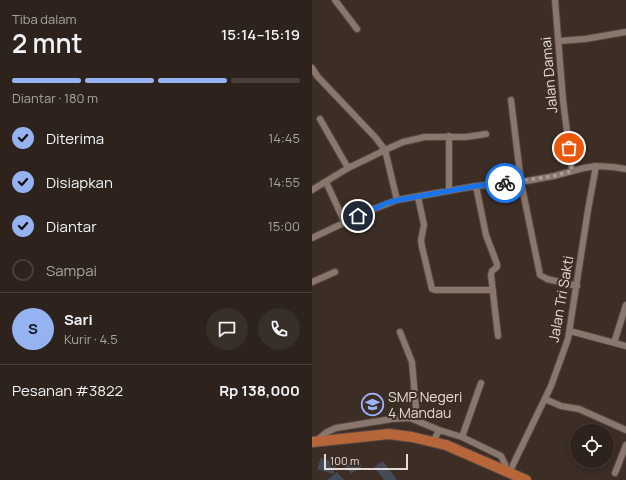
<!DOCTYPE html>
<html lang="id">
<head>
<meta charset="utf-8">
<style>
  body { margin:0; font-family:Manrope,sans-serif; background:#392f29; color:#f1f3f6; height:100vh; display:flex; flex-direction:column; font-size:15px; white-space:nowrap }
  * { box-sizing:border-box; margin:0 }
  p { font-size:13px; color:#a7a4a3 }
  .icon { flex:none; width:22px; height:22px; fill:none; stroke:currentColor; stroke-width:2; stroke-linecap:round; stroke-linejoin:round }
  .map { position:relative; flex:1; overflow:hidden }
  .details { display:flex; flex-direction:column; background:#2d221c; width:312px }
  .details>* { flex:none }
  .fabs { position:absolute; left:258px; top:424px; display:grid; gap:8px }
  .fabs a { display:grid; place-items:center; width:44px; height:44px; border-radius:50%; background:#2d221c; box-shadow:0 2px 10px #0003,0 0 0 1px #483f3b; font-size:20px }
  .scale { position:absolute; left:12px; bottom:10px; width:84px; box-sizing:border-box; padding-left:4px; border:2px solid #e5dbd6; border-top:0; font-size:11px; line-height:14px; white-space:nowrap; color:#e5dbd6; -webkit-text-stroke:3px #3c2d25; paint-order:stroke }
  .pin { position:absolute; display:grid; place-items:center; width:34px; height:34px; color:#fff; margin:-17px; border:2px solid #fff; border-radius:50%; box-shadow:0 1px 4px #0007 }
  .courier { position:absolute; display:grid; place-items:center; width:40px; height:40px; margin:-20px; border:3px solid #1a73e8; border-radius:50%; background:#fff; color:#222; box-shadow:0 1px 5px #0007 }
  .summary em { font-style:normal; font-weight:600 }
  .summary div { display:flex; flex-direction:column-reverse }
  .summary { display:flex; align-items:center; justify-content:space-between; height:68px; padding:0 12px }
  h1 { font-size:26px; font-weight:600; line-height:30px }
  .bar { display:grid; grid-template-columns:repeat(4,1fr); gap:6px 4px; align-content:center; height:48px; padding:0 12px }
  .bar i { height:5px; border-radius:3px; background:#483f3b }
  .bar .selected { background:#95b2f1 }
  .bar p { grid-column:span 4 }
  .line { display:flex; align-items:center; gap:10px; padding:0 12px; border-top:1px solid #483f3b }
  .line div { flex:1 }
  .round { display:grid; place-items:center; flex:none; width:42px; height:42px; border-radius:21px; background:#392f29 }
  ol { padding:0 12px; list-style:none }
  li { display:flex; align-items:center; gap:12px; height:44px }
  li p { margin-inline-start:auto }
  li .icon { padding:4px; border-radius:50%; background:#95b2f1; color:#111; stroke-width:4 }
  li:last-child { color:#a7a4a3 }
  li i { width:22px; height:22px; border:2px solid #483f3b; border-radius:50% }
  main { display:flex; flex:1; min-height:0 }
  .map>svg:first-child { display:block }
</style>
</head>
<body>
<main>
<section class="details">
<div class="summary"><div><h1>2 mnt</h1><p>Tiba dalam</p></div><em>15:14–15:19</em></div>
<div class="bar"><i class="selected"></i><i class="selected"></i><i class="selected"></i><i></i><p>Diantar · 180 m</p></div>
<ol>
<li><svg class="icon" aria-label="check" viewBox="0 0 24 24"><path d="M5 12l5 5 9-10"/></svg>Diterima<p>14:45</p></li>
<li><svg class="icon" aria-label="check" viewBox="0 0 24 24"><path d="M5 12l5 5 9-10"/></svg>Disiapkan<p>14:55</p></li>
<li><svg class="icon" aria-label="check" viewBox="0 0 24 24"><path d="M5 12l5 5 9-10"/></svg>Diantar<p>15:00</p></li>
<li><i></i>Sampai</li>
</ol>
<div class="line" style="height:72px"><b class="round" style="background:#95b2f1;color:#111">S</b><div><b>Sari</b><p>Kurir · 4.5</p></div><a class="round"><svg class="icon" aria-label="chat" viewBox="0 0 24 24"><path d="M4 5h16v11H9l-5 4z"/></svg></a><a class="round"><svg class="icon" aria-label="phone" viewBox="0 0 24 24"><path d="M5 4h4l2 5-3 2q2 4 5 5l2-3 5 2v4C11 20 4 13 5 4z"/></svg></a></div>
<div class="line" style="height:52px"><div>Pesanan #3822</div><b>Rp 138,000</b></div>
</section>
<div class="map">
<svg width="314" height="480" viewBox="0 0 314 480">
  <rect width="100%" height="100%" fill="#3c2d25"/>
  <!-- building -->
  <path fill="#454a59" d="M9,458L25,463L21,474L5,469Z
    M43,458L50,466L39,474L33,466Z
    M71,461L85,480H72L62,467Z
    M25,472L32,480H15Z"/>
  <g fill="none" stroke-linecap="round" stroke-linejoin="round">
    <defs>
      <path id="minor" d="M23,0L45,29
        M243,0L251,100L260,171
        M247,41L273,39L314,32
        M0,68L6,77L63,137L73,150L85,200
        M199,100L209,182L228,275L235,279L265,286
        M8,119L36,168
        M137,136V190
        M14,182L33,223
        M164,186L174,235L185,264V267L180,271L179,275L186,336
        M0,190L36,168L55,159L73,150L91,142L113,137H154L174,134
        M106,197L112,225L109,240L110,247L120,289L123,290H181
        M0,238L59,210L85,200L164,186L209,182L242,176L272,168L284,166L301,167L314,169
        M0,282L23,272
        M258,331L314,346
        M88,332L100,362L105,420
        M302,343L314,305
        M233,399L249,406L267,409L314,430
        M127,430L150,437L189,456L193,464V470
        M150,437L169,383
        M4,441L15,432L24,428L80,419L98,418L127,430L121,442
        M197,473L239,386L256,339L276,210L284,166
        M303,473L314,445"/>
      <path id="trunk" d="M0,442L77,434L100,437L134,445L214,480"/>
    </defs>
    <!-- minor casing -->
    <use href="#minor" stroke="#554842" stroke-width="8"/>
    <!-- trunk casing -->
    <use href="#trunk" stroke="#554842" stroke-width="12"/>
    <!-- minor -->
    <use href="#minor" stroke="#89776e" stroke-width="6"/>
    <!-- trunk -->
    <use href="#trunk" stroke="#b66638" stroke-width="10"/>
  </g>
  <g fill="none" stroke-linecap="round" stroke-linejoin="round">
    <!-- done -->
    <path stroke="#aa9e98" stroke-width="4" stroke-dasharray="0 7.2" d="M193,183L242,176L260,171L257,148"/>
    <!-- route -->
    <path stroke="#1a73e8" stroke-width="5" d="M46,216L75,203L86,200L164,186L193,183"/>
  </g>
  <!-- icons -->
  <defs>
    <symbol id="school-ring" viewBox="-11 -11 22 22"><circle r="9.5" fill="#3c2d25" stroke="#9db4fd" stroke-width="1.5"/><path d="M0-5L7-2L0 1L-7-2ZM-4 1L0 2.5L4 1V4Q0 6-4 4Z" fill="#9db4fd"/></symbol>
  </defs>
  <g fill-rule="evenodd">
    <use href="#school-ring" x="48" y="392" width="25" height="25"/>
  </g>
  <g text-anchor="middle" stroke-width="4" stroke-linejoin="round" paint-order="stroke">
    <!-- street labels -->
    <g font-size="14" fill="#e5dbd6" stroke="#3c2d25">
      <text transform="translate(237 75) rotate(-95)" y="5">Jalan Damai</text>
      <text transform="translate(249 299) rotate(-80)" y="5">Jalan Tri Sakti</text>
    </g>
    <!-- poi labels -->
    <g font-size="14" fill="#e5dbd6" stroke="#3c2d25" text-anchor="start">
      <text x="76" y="402">SMP Negeri<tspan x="76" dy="16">4 Mandau</tspan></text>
    </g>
  </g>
</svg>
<div class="fabs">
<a><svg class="icon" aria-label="locate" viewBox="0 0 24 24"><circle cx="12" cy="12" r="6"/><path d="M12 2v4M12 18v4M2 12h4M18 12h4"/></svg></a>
</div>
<div class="scale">100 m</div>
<div class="pin" style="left:257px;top:148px;background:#ea580c"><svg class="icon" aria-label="bag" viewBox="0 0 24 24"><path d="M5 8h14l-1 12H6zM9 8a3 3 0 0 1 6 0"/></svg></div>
<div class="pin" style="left:46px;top:216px;background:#1f2937"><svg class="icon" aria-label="home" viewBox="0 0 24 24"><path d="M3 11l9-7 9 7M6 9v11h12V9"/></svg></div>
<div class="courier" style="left:193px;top:183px"><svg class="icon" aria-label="bike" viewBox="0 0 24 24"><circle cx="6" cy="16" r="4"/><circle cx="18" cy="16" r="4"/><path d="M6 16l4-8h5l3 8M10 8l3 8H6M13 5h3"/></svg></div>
</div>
</main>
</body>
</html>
